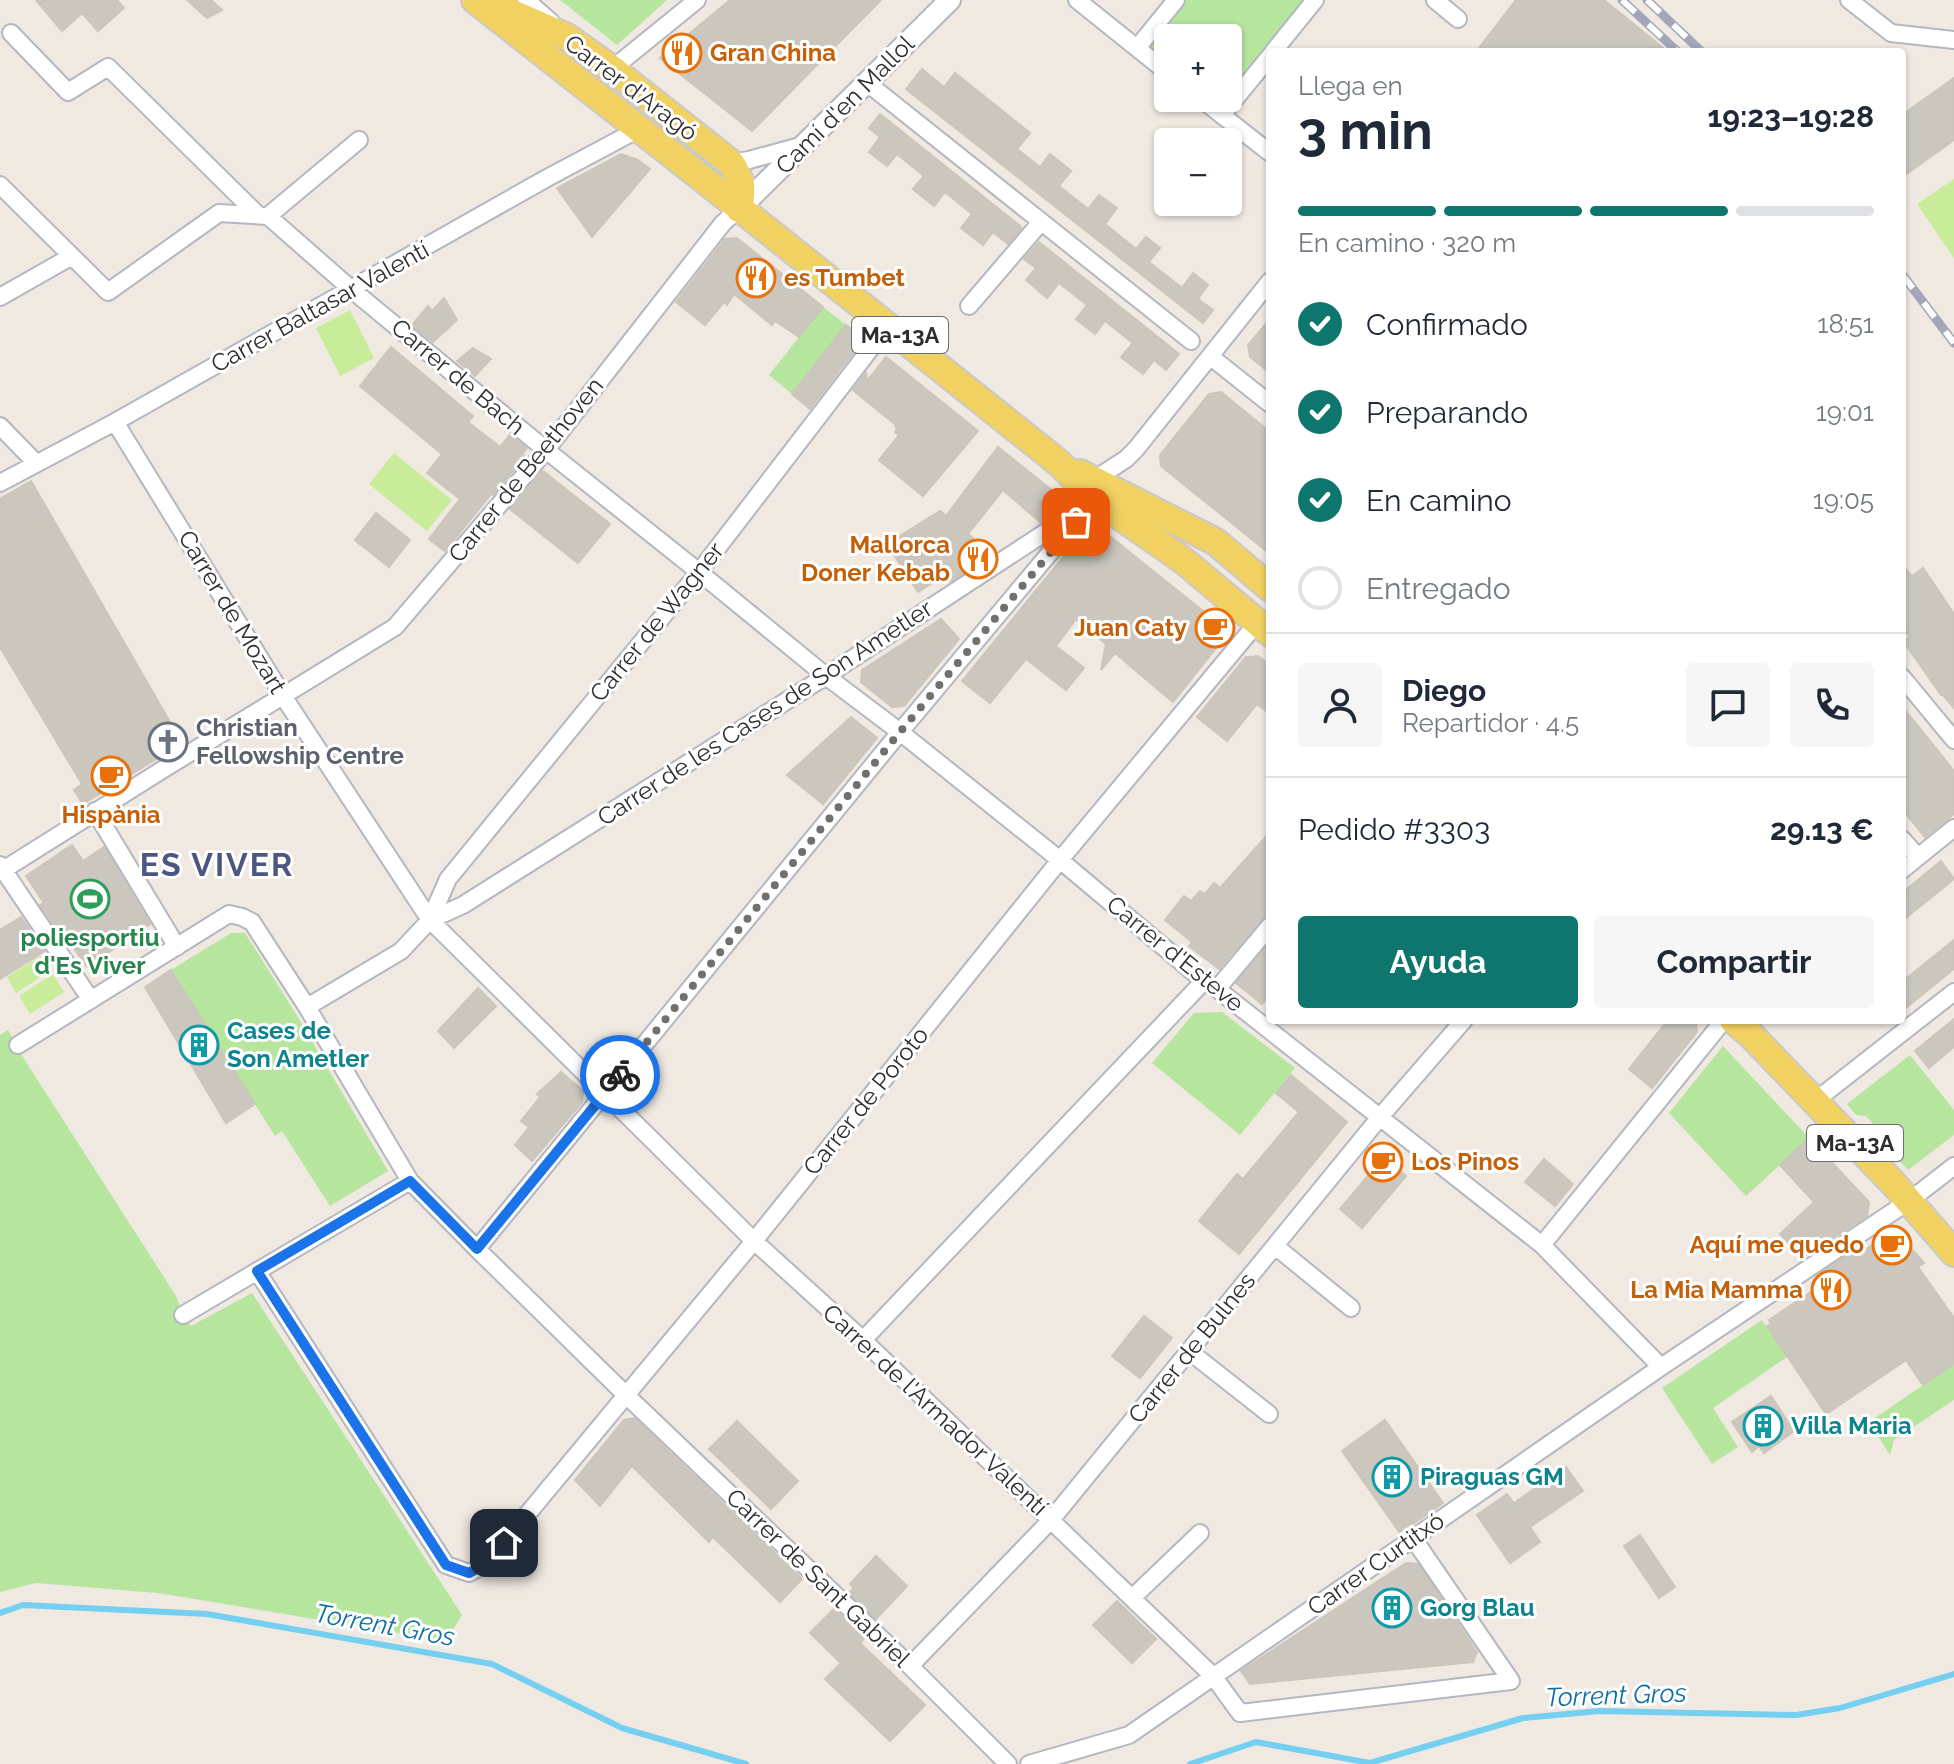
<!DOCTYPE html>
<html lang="es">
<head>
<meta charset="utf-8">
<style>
  body { margin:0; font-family:Raleway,sans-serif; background:#f6f6f7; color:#1f2937; height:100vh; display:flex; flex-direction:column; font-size:30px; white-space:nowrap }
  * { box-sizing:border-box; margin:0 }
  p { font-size:26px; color:#747a83 }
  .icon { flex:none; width:44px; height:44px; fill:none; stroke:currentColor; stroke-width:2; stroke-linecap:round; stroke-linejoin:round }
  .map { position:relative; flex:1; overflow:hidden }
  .side { position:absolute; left:1266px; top:48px; width:640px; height:976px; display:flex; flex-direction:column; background:#fff; border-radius:8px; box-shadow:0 2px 6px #0004 }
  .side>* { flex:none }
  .fabs { position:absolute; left:1154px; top:24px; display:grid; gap:16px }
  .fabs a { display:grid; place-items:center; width:88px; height:88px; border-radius:8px; background:#fff; box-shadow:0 2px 6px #0004; font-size:40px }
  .pin { position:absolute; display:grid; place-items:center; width:68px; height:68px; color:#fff; margin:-34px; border-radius:16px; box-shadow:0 4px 12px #0006 }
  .courier { position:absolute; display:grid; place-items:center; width:80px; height:80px; margin:-40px; border:6px solid #1a73e8; border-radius:50%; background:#fff; color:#222; box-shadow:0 2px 10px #0007 }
  .headline em { font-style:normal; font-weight:700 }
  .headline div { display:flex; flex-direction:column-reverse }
  .headline { display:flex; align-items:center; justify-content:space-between; height:136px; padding:0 32px }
  h1 { font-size:52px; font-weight:700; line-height:60px }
  .bar { display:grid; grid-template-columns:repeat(4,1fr); gap:12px 8px; align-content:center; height:96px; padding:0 32px }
  .bar i { height:10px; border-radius:6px; background:#e0e1e3 }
  .bar .on { background:#0f766e }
  .bar p { grid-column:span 4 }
  .line { display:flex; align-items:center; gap:20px; padding:0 32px; border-top:2px solid #e0e1e3 }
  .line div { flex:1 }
  .round { display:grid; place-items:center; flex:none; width:84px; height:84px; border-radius:8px; background:#f6f6f7 }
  ol { padding:0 32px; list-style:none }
  li { display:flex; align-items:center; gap:24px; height:88px }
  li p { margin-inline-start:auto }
  li .icon { padding:8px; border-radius:50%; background:#0f766e; color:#fff; stroke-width:4 }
  li:last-child { color:#747a83 }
  li i { width:44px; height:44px; border:4px solid #e0e1e3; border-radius:50% }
  .button { display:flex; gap:16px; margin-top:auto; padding:16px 32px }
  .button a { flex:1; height:92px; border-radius:8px; background:#0f766e; color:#fff; font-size:32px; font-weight:700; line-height:92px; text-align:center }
  .button a+a { background:#f6f6f7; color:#1f2937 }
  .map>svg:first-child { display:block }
</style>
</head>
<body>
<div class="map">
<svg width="1954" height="1764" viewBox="0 0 1954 1764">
  <rect width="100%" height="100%" fill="#efe9e1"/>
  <!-- green -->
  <path fill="#b6e59e" d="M560,0H667L617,45Z
    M1176,0H1315L1222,115L1200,98H1228V38H1168V73L1137,48Z
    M823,307L846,325L792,394L769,375Z
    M231,933H245L296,1014L388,1171L330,1206L282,1131L275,1136L171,970Z
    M1222,1012L1295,1068L1240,1135L1152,1063L1194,1013Z
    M8,1030L26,1062L176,1296L183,1315L191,1326L252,1293L462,1615L446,1641L158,1593L36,1583L0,1592V1035Z
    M1723,1046L1809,1138L1746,1196L1669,1113Z
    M1910,1055L1954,1110V1135L1908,1170L1891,1152L1888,1140L1866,1116L1856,1115L1847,1104Z
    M1762,1320L1787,1357L1713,1408L1738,1447L1712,1464L1662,1388Z
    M1954,1364V1400L1894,1440L1890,1455L1869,1422Z"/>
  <!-- pitch -->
  <path fill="#c9ec9a" d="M1954,179V258L1917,204Z
    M350,310L374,358L340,376L316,328Z
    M394,453L452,500L427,531L369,484Z
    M40,956L50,971L16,993L7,977Z
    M53,974L64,992L30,1014L19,996Z"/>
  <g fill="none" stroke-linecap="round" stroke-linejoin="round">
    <!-- stream -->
    <path stroke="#75cff0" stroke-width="6" d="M0,1613L23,1605L207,1614L492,1664L622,1728L746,1764
      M1190,1764L1256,1742L1370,1763L1523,1718L1599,1711L1796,1715L1840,1708L1954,1674"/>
  </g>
  <!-- building -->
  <path fill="#cbc7bf" stroke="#cbc5ba" stroke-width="2" d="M36,0H117L124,8L98,31L82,13L62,31Z
    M187,0H211L222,10L207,18Z
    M730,0H881L752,131L660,58Z
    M1516,0H1604L1668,52H1476Z
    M922,69L944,87L955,73L1030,133L1017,149L1040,167L1050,154L1071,171L1059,186L1088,209L1099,195L1117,208L1105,224L1136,249L1146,237L1160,248L1149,262L1182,288L1193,273L1208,285L1198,299L1213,310L1203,323L906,89Z
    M1954,78V140L1902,177V115Z
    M880,114L1020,226L1021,228L1008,244L993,232L983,245L961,228L972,214L945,192L934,206L913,189L924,176L897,154L887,166L869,152L880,137L869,128Z
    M621,154L638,160L650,169L592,237L557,188Z
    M737,238L823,307L799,337L775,321L772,325L734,294L727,305L724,302L705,325L676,302L725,239Z
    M1039,242L1179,354L1166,370L1154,360L1143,374L1121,357L1133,343L1105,321L1095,334L1076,319L1087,305L1059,283L1047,298L1026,280L1036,268L1024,259Z
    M444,298L457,320L433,342L412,325L428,306L432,311Z
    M1270,319V373L1250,357L1248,345Z
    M846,325L862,338V341L810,409L792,394Z
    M391,347L473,416L468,422L500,447L510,435L527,448L522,454L525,457L493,495L491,494L445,551L429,539L460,499L427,473L442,454L360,386Z
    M473,348L491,359L475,376L457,361Z
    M886,357L978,431L923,496L879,460L899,435L895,432L897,428L895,426L896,425L853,390L866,373L867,381Z
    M1221,392L1270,432V554L1161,466L1160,455L1209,394Z
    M998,447L1069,504L1040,522L1003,490L968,534L988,551L989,556L951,581L945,582L942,577L918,592L887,544L940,511L946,516Z
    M543,471L610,524L578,563L510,509Z
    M31,481L182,743L83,804L74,790L82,784L0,647V499Z
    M376,513L410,540L389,567L355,540Z
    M1092,522L1223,627L1224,638L1173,702L1115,653L1101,670L1106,644L1076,619L1056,646L1084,668L1066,690L1026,659L990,703L962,681Z
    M1902,565L1912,576L1923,568L1954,614V708L1942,694L1941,695L1904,642L1910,636L1902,629Z
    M941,619L959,639L904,706L892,707L861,682L862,670Z
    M1258,656L1270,665V714L1257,704L1227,741L1197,717L1246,657Z
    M1902,706L1954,771V814L1925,837L1902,809Z
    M851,717L877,738L823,804L787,775Z
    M1270,832V915L1262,919L1219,969L1189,946L1192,942L1165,920L1184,896L1191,901L1200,891L1205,894L1214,883L1220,888Z
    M72,845L83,861L104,847L150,924L87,967L67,938L64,940L40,905L44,903L26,876Z
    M1941,861L1954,879L1902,921V893Z
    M21,917L45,951L0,979V930Z
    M1954,940V969L1902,1011V982Z
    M1270,943V994L1262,1004L1236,983Z
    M171,970L255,1104L226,1123L145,987Z
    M478,988L496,1006L454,1048L438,1031Z
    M1954,1019V1047L1929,1068L1915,1051Z
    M1668,1020H1696L1697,1032L1652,1088L1629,1069Z
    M561,1072L583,1091L582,1102L532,1161L515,1145L529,1127L521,1121L540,1097L537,1094Z
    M1291,1075L1347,1122L1239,1254L1199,1221L1237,1174L1243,1179L1299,1112L1276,1093Z
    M1809,1138L1869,1202L1867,1216L1802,1258L1780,1234L1814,1202L1780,1165Z
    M1384,1157L1406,1176L1362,1228L1340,1209Z
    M1544,1159L1573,1184L1555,1206L1525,1182Z
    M1888,1234L1899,1235L1924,1263L1918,1267L1954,1318V1364L1923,1385L1906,1360L1826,1414L1767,1326L1771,1324L1769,1320L1829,1280L1823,1272L1863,1245L1862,1252Z
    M1144,1316L1172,1338L1140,1378L1112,1356Z
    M1771,1396L1794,1431L1764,1453L1759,1446L1752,1452L1732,1422Z
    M634,1418L802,1579L780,1602L713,1537L709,1542L632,1466L600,1506L575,1480L624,1420Z
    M1385,1420L1443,1503L1400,1533L1342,1451Z
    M737,1421L798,1481L771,1509L709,1449Z
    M1566,1467L1583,1491L1530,1527L1540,1542L1510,1563L1477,1515L1507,1494L1514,1503Z
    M1640,1535L1675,1587L1659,1598L1624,1546Z
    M876,1556L907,1586L876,1619L849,1593L854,1588L850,1584Z
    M1406,1563L1418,1564L1477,1652L1473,1662L1250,1684L1241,1671Z
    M1117,1601L1156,1639L1132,1663L1093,1625Z
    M834,1609L865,1638L860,1643L925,1705L890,1741L825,1679L841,1663L810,1633Z"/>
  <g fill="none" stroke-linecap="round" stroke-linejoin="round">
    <defs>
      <path id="minor" d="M526,0L551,22
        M1077,0L1168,73
        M1435,0L1458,19
        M1849,0L1891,33L1954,40
        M11,33L68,92L108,67L257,214
        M1137,48L1176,0
        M1273,52L1315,0
        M612,69L697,0
        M866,82L1191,341
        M1200,98L1270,153
        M1222,115L1270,56
        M731,163L749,160L804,145
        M0,185L108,292L219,213L268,216L351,289L546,450L699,572L826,676L900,732L1060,860L1204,981L1217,989L1542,1245L1661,1367
        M268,216L359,140
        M0,297L72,256
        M969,306L1041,222
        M1211,357L1270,404
        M115,422L283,696L430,920L754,1241L863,1340L1213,1676L1240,1713L1511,1681L1413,1538
        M0,426L36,463
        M1095,479L1126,459L1136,449L1270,281
        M0,483L115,422L547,178L639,129
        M1902,677L1954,740
        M95,811L177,947
        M1902,839L1918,857
        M0,865L91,1000
        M1902,870L1954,828
        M0,872L162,770L395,627L546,450L723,223L739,209
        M430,920L463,905L826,676L1081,509
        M1217,989L1270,926
        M307,1007L401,951L430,920L448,879L699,572L888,326
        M18,1045L229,914L242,917L252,922L307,1007L410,1181L477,1249L626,1395L910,1666L1008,1764
        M1815,1101L1954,992
        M1542,1245L1724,1020
        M1275,1246L1351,1308
        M477,1249L900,732L1095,499
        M257,1271L446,1565L469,1573L486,1564L754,1241L1060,860L1257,623
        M183,1315L410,1181
        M863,1340L1204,981
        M1189,1351L1269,1414
        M1132,1598L1200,1533
        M910,1666L1051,1520L1380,1117L1464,1020
        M1029,1764L1129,1735L1661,1367L1909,1201L1954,1166"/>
      <path id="tertiary" d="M739,209L950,0"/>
      <path id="primary" d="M475,0L712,186L1059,463L1095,499L1184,561L1270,633
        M501,8L567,37L612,69L731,163C743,182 743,188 739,209
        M1080,473L1216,542L1270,588
        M1733,1020L1752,1036L1893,1183L1954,1253"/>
    </defs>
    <!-- minor casing -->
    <use href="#minor" stroke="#b4b7c1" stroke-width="20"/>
    <!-- tertiary casing -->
    <use href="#tertiary" stroke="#b4b7c1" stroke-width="24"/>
    <!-- primary casing -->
    <use href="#primary" stroke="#c9c9c9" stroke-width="30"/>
    <!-- minor -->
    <use href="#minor" stroke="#fff" stroke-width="16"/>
    <!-- tertiary -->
    <use href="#tertiary" stroke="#fff" stroke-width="20"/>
    <!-- primary -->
    <use href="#primary" stroke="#f2d163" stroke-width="26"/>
    <defs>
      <path id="rail" d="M1622,0L1678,52
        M1647,0L1702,52
        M1902,274L1954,343"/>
    </defs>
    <!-- rail casing -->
    <use href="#rail" stroke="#a3a6b8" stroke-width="9"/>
    <!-- rail -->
    <use href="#rail" stroke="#fff" stroke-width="6" stroke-dasharray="18" stroke-linecap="butt"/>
  </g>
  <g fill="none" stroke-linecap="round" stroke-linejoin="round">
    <!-- done -->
    <path stroke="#726f6d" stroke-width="8" stroke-dasharray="0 14.4" d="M620,1075L900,732L1076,522"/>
    <!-- route -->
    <path stroke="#1a73e8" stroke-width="10" d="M504,1543L486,1564L469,1573L446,1565L257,1271L410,1181L477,1249L620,1075"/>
  </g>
  <!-- icons -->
  <defs>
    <symbol id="restaurant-ring" viewBox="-11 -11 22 22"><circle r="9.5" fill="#fff" stroke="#e8710a" stroke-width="1.5"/><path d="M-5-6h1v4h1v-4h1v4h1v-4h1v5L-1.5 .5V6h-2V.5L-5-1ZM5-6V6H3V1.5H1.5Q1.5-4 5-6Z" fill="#e8710a"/></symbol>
    <symbol id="cafe-ring" viewBox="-11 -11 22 22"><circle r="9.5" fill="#fff" stroke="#e8710a" stroke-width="1.5"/><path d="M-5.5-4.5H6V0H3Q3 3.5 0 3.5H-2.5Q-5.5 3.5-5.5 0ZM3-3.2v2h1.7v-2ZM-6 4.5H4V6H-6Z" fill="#e8710a"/></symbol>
    <symbol id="church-ring" viewBox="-11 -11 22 22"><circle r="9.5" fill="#fff" stroke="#6b7280" stroke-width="1.5"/><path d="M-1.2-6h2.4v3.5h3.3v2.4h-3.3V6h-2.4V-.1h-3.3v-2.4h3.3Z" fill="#6b7280"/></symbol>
    <symbol id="stadium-ring" viewBox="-11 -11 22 22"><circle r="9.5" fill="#fff" stroke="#2e9e5b" stroke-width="1.5"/><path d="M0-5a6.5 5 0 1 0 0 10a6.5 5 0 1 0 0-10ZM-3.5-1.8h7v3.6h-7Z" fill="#2e9e5b"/></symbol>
    <symbol id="building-ring" viewBox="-11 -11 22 22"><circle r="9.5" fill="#fff" stroke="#0f9aa8" stroke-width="1.5"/><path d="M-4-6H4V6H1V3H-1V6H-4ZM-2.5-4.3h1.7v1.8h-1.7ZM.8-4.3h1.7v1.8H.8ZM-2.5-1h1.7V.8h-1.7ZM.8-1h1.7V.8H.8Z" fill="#0f9aa8"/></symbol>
  </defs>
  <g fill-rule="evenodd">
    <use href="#restaurant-ring" x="660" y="31" width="44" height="44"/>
    <use href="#restaurant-ring" x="734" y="256" width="44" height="44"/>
    <use href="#restaurant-ring" x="956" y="537" width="44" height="44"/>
    <use href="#cafe-ring" x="1193" y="606" width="44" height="44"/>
    <use href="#church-ring" x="146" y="720" width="44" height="44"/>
    <use href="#cafe-ring" x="89" y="754" width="44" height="44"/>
    <use href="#stadium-ring" x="68" y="877" width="44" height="44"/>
    <use href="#building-ring" x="177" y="1023" width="44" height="44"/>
    <use href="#cafe-ring" x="1361" y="1140" width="44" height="44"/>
    <use href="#cafe-ring" x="1870" y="1223" width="44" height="44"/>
    <use href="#restaurant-ring" x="1809" y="1268" width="44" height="44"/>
    <use href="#building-ring" x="1741" y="1404" width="44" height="44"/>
    <use href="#building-ring" x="1370" y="1455" width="44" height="44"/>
    <use href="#building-ring" x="1370" y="1586" width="44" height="44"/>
  </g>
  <g text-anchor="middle" stroke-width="6" stroke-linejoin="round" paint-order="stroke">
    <!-- shield labels -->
    <g fill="#fff" stroke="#6d6d6d" stroke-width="2">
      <rect x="852" y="317" width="96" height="36" rx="6"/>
      <rect x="1807" y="1125" width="96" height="36" rx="6"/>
    </g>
    <g font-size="22" font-weight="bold" fill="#2e2e2e">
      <text x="900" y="343">Ma-13A</text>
      <text x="1855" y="1151">Ma-13A</text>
    </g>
    <!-- food labels -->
    <g font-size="24" font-weight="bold" fill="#c56008" stroke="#fff" text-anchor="end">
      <text x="710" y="61" text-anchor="start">Gran China</text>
      <text x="784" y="286" text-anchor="start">es Tumbet</text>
      <text x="950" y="553">Mallorca<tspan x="950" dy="28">Doner Kebab</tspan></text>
      <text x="1187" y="636">Juan Caty</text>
      <text x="111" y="823" text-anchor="middle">Hispània</text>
      <text x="1411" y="1170" text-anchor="start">Los Pinos</text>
      <text x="1864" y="1253">Aquí me quedo</text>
      <text x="1803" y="1298">La Mia Mamma</text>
    </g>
    <!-- street labels -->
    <g font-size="24" fill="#2e2e2e" stroke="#fff">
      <text transform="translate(631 88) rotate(37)" y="8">Carrer d'Aragó</text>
      <text transform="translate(845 105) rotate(-45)" y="8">Camí d'en Mallol</text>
      <text transform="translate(320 307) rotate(-29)" y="8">Carrer Baltasar Valentí</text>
      <text transform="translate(458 377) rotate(40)" y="8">Carrer de Bach</text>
      <text transform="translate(526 470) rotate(-51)" y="8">Carrer de Beethoven</text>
      <text transform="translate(232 612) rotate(59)" y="8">Carrer de Mozart</text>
      <text transform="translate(657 622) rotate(-51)" y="8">Carrer de Wagner</text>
      <text transform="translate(765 713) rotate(-33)" y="8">Carrer de les Cases de Son Ametler</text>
      <text transform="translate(1175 954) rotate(39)" y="8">Carrer d'Esteve</text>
      <text transform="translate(866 1101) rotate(-51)" y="8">Carrer de Poroto</text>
      <text transform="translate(1192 1348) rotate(-51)" y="8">Carrer de Bulnes</text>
      <text transform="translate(935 1410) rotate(43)" y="8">Carrer de l'Armador Valentí</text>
      <text transform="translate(1376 1564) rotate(-35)" y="8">Carrer Curtitxó</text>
      <text transform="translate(818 1578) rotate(44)" y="8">Carrer de Sant Gabriel</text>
    </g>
    <!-- worship labels -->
    <g font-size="24" font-weight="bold" fill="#5b616d" stroke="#fff" text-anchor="start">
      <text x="196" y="736">Christian<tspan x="196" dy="28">Fellowship Centre</tspan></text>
    </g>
    <!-- leisure labels -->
    <g font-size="24" font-weight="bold" fill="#27864d" stroke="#fff">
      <text x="90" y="946">poliesportiu<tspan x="90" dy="28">d'Es Viver</tspan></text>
    </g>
    <!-- culture labels -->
    <g font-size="24" font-weight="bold" fill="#0d838f" stroke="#fff" text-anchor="start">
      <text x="227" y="1039">Cases de<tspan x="227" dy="28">Son Ametler</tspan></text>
      <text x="1791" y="1434">Villa Maria</text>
      <text x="1420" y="1485">Piraguas GM</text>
      <text x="1420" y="1616">Gorg Blau</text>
    </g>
    <!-- water labels -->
    <g font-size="26" font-style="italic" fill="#0d6fa3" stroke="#fff">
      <text transform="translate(385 1625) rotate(10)" y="9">Torrent Gros</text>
      <text transform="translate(1616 1695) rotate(-2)" y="9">Torrent Gros</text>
    </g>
    <!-- district labels -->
    <g font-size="32" font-weight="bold" letter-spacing="2" fill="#4d5680" stroke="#fff">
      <text x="217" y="876">ES VIVER</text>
    </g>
  </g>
</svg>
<div class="fabs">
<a>+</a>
<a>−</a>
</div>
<div class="pin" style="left:1076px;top:522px;background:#ea580c"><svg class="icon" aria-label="bag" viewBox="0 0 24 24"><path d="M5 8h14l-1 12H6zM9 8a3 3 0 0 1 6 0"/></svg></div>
<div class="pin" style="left:504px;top:1543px;background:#1f2937"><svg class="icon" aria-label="home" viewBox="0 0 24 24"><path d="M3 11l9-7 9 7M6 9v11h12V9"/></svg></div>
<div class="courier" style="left:620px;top:1075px"><svg class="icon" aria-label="bike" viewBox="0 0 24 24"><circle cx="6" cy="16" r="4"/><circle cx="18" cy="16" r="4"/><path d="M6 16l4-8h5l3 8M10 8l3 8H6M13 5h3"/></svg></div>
<section class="side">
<div class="headline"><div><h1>3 min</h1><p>Llega en</p></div><em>19:23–19:28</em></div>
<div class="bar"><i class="on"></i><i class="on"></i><i class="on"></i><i></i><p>En camino · 320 m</p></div>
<ol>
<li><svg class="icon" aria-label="check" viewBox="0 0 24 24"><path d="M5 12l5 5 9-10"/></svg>Confirmado<p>18:51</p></li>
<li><svg class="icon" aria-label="check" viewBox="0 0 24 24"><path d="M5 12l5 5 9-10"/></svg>Preparando<p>19:01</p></li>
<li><svg class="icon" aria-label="check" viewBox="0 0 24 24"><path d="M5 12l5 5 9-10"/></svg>En camino<p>19:05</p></li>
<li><i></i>Entregado</li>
</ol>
<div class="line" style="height:144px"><a class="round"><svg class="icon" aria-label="person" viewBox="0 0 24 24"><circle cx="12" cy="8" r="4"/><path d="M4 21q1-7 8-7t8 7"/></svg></a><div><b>Diego</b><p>Repartidor · 4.5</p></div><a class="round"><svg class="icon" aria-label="chat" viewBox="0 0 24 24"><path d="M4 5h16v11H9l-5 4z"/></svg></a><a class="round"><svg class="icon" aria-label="phone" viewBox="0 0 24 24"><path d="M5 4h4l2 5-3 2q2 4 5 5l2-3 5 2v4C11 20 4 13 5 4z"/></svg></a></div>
<div class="line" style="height:104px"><div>Pedido #3303</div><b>29.13 €</b></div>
<div class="button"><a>Ayuda</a><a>Compartir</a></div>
</section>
</div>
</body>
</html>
